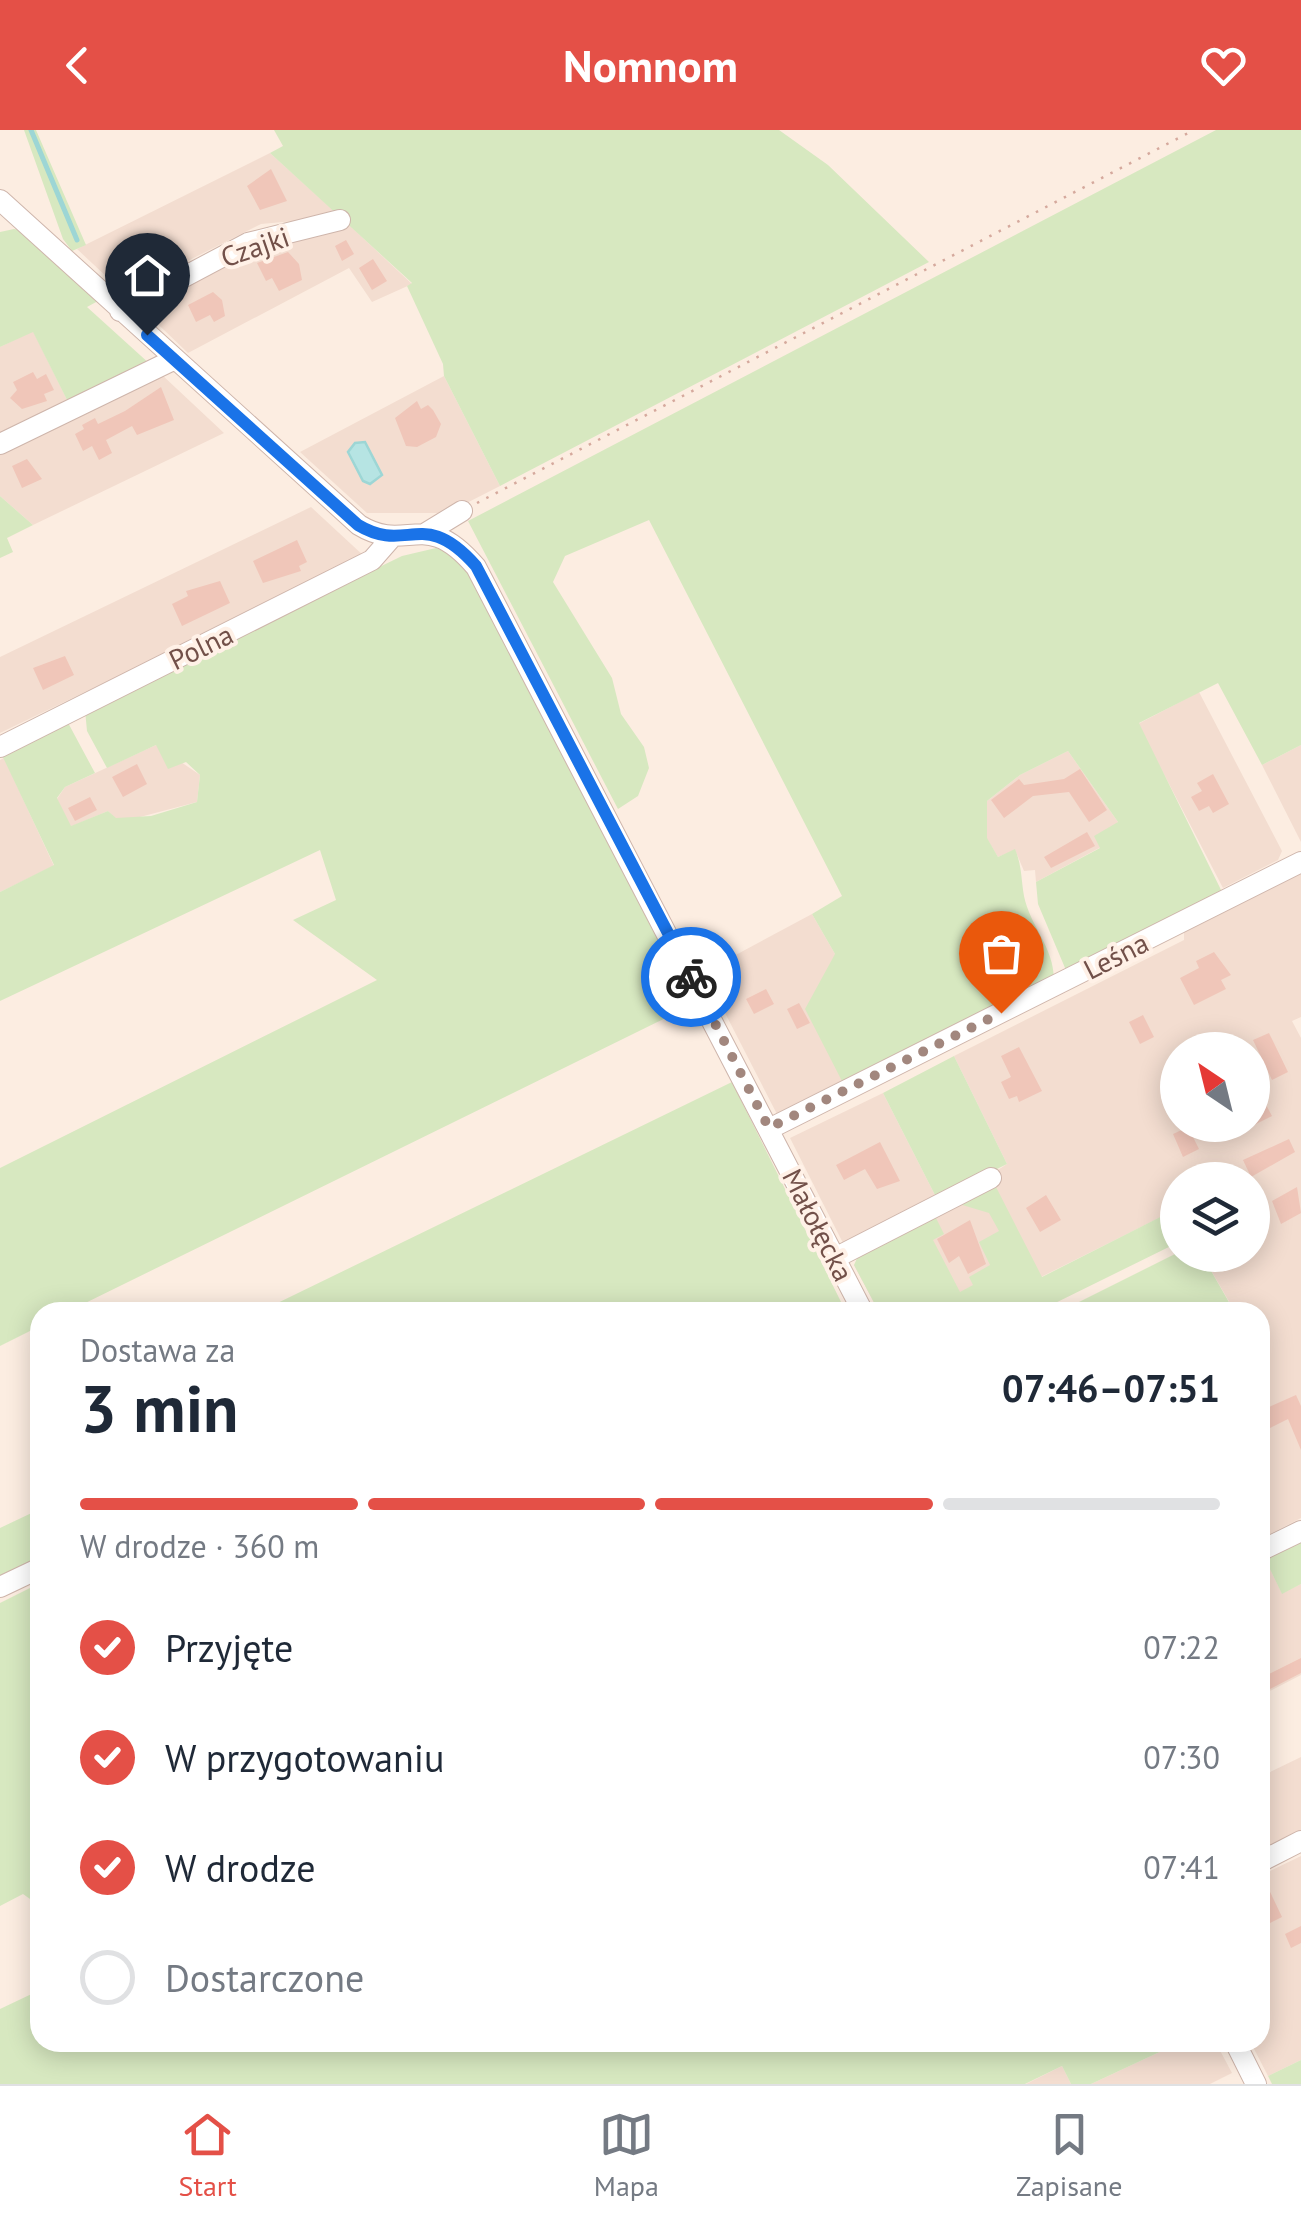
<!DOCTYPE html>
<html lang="pl">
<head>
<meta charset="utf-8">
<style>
  body { margin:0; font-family:"PT Sans",sans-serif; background:#f2f2f3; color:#1f2937; height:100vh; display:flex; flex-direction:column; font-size:38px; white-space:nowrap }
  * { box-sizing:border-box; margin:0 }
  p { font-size:32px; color:#747a83 }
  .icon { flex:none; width:55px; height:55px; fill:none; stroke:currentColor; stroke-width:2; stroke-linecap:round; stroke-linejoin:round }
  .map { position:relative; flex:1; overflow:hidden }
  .side { position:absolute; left:30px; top:1172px; width:1240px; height:750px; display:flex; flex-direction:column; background:#fff; border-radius:30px; box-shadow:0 5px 25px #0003 }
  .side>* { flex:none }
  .needle { width:65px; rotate:325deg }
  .tools { position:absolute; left:1160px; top:902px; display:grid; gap:20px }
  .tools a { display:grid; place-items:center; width:110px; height:110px; border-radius:50%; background:#fff; box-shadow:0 5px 25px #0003; font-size:50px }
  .pin { position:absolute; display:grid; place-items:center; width:85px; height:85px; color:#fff; margin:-102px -42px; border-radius:50% 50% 50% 0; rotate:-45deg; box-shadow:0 0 10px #0007 }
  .pin .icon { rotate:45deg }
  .courier { position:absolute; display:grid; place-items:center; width:100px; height:100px; margin:-50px; border:8px solid #1a73e8; border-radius:50%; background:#fff; color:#222; box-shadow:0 2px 12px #0007 }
  .overview em { font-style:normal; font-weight:800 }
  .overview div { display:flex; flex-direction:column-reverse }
  .overview { display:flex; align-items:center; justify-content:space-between; height:170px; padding:0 50px }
  h1 { font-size:65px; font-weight:800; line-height:75px }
  .bar { display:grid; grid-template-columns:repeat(4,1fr); gap:15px 10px; align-content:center; height:120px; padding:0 50px }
  .bar i { height:12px; border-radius:8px; background:#e0e1e3 }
  .bar .on { background:#e45047 }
  .bar p { grid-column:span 4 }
  ol { padding:0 50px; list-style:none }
  li { display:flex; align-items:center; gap:30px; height:110px }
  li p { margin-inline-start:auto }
  li .icon { padding:10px; border-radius:50%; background:#e45047; color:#fff; stroke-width:4 }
  li:last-child { color:#747a83 }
  li i { width:55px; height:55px; border:5px solid #e0e1e3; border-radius:50% }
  header { display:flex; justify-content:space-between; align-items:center; height:130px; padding:0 50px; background:#e45047; color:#fff; font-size:45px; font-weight:800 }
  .menu { display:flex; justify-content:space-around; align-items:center; height:140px; border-top:2px solid #e0e1e3; background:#fff; font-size:28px; color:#747a83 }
  .menu a { display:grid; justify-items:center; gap:5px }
  .menu .on { color:#e45047 }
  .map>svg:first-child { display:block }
</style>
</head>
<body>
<header><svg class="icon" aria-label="back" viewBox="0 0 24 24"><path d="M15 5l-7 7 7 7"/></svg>Nomnom<svg class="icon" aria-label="heart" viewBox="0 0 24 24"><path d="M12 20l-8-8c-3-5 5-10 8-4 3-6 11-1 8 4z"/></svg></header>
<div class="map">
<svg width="1301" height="1954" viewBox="0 0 1301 1954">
  <rect width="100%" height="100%" fill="#fcede1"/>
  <!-- residential -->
  <path fill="#f3ddd0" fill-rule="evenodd" d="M270,23L334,81L316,89L261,94L124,163L77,119Z
    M348,94L412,154L372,172L349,138L188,223L140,177L273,111L321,106Z
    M33,201L69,274L0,308V217Z
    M161,244L224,303L33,395L0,366V322Z
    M444,246L500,356L447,383H367L300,322Z
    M311,377L365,427L0,603V527Z
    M1199,562L1282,721L1278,730L1223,758L1138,594Z
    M156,615L200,645L197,672L136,688H115L108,681L70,697L57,669L65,657Z
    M1301,615V712L1262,635Z
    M1068,621L1118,692L1101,717L1036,752L1035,740L1024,741L1015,720L998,727L987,709V671L1020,645Z
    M4,628L54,736L0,762V630Z
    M1301,741V887L1292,891L1301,908V1388L1260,1409V1182H1230L1234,1180L1202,1125H1252V1050H1178L1177,1083L1175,1080L971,1182H879L854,1135L1007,1034L954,926L1184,810V799ZM1178,920H1252V995H1178Z
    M812,784L835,824L844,955L779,988L704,842Z
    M883,963L937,1069L844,1115L790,1008Z
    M1265,1429L1282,1463L1301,1454V1545L1260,1566V1431Z
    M1301,1627V1704L1260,1724V1647Z
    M1301,1726V1930L1268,1946L1251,1913L1260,1912V1746Z
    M1179,1913H1216L1232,1943L1210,1954H1091Z
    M1062,1936L1071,1954H1026Z"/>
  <!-- green -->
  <path fill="#d7e8c0" d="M24,0H36L86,115L72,121L63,109Z
    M274,0H779L828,35L929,132L500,356L444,246L443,234L407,156L412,153L270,23L283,16Z
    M1216,0H1301V615L1262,635L1218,553L1139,593L1223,764L1068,845L1038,774L1036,752L1100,718L1094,706L1118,692L1068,621L1020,645L987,671V708L998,727L1015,719C1022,736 1021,749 1024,766C1030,796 1054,817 1054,850L844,955L805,879L835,824L812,784L842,766L649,390L565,426L553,452L612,548L621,584L644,617L649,638L638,666L618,679L468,391Z
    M14,99L24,101L98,171L87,177L151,235L69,274L33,202L0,217V102Z
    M0,366L33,395L7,408L13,422L0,428Z
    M436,418L451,424L467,439L692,875L67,1182H40V1196L0,1216V1038L377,850L293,790L336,770L320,720L0,871V762L54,735L0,621L66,589L95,643L65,657L57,668L71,696L108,681L116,688L151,686L197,672L200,645L186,632L168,639L156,615L107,638L87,601L85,580L402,426Z
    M954,926L1007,1034L937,1069L883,963Z
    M732,952L846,1182H259Z
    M996,1057L1042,1147L1176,1079L1177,1113L1037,1182H879L854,1135L859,1124L935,1086L944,1104L933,1110L960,1162L973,1155L969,1147L990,1135L979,1112L999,1101L989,1083L959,1074Z
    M1177,1123L1202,1125L1234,1181L1059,1182Z
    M40,1379V1433L0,1453V1398Z
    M1301,1411V1454L1282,1464L1265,1429Z
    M40,1453V1776L23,1764L0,1776V1473Z
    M40,1860V1912L1179,1913L1091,1954H1071L1062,1936L1025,1954H0V1879Z
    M1301,1930V1954H1272L1268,1946Z"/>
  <!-- water -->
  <path fill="#b6e4e3" stroke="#9dd6d5" stroke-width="2.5" d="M365,312L382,345L370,354L363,351L348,322L355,313Z"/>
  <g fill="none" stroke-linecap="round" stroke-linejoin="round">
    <!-- stream -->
    <path stroke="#9dd6d5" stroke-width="5" d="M31,0L77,110"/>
  </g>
  <!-- building -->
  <path fill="#f0c6b9" d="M271,39L287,71L260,80L247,56Z
    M140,107L152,132L135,141L122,115Z
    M346,110L354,124L342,131L335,116Z
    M288,122L299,134L302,150L279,161L272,148L266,151L257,133Z
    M373,129L387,151L372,160L359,138Z
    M213,162L222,170L225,186L214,192L210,185L196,192L188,175Z
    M33,242L37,249L46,244L54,260L44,264L47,271L22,279L10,268L17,260L13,252Z
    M161,257L174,290L137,305L132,296L106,310L112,323L99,330L92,316L83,321L75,304L84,299L82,295L95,288L98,294L125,281Z
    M417,271L421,279L428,275L433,280L441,294L436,307L417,317L406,316L395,288Z
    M27,329L42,349L22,358L12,336Z
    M297,410L307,432L299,436L301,441L263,453L253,431Z
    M220,451L230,473L182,496L172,474L188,466L186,461Z
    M65,526L74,545L43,560L33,538Z
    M137,634L147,654L123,667L112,647Z
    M1080,639L1107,680L1089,692L1069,662L1033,666L1004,688L991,670L1019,649L1024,655L1064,649Z
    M1213,644L1229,674L1213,683L1209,676L1199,681L1191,667L1202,661L1197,653Z
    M90,667L97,680L75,691L68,678Z
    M1087,702L1095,716L1051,738L1044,727Z
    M1214,822L1231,845L1221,850L1226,859L1194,875L1180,848L1199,838L1196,831Z
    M766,859L774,874L754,884L746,869Z
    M799,873L810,893L797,899L787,879Z
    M1143,885L1154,907L1140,914L1129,892Z
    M1269,903L1288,942L1272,950L1253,910Z
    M1019,917L1042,961L1019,972L1017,966L1009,969L1001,952L1011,947L1001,926Z
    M1265,973L1272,986L1252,996V979Z
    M1188,997L1199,1019L1183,1027L1173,1004Z
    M1289,1009L1295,1022L1251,1047L1243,1030Z
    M880,1012L900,1051L877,1059L865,1039L844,1050L836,1035Z
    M1297,1057L1301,1083L1281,1094L1272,1071Z
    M1046,1065L1061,1090L1040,1102L1026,1078Z
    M970,1090L986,1134L968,1144L959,1126L949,1133L937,1109Z
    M1296,1265L1301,1276V1320L1288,1289L1260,1303V1281Z
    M1301,1528V1543L1270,1559L1263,1547Z
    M1262,1745L1282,1787L1260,1798V1746Z
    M1301,1796V1813L1291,1818L1285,1804Z"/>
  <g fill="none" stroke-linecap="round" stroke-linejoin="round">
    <defs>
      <path id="minor" d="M0,70L359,395C408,425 424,376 476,437L863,1182
        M120,181L248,113L340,90
        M0,314L173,230
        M426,403L462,381
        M0,617L372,430L393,406
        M769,999L1301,732
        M835,1128L991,1048
        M1260,1421L1301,1401
        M0,1457L40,1438
        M1260,1732L1301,1711
        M1235,1912L1256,1954"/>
    </defs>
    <!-- minor casing -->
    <use href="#minor" stroke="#ceb5ab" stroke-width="22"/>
    <!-- path -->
    <path stroke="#d5a99d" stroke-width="2.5" stroke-dasharray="2.5 8" stroke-linecap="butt" d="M477,373L1194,0"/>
    <!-- minor -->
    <use href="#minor" stroke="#fff" stroke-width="20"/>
  </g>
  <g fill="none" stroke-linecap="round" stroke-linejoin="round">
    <!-- done -->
    <path stroke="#a2877e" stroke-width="10" stroke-dasharray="0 18" d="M691,847L769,998L1001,883"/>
    <!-- route -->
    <path stroke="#1a73e8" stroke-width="12" d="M147,205L358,395C408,425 423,376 476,436L691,847"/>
  </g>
  <g text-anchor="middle" stroke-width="8" stroke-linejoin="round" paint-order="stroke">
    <!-- street labels -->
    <g font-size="28" fill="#725049" stroke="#fff1e7">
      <text transform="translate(255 117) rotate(-19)" y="10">Czajki</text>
      <text transform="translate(201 517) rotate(-26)" y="10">Polna</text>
      <text transform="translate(1116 826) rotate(-27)" y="10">Leśna</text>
      <text transform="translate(818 1095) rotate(63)" y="10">Małołęcka</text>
    </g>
  </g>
</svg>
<div class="tools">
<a><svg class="needle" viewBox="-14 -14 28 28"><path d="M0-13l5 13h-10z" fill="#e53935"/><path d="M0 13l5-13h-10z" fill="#747a83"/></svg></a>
<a><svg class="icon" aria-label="layers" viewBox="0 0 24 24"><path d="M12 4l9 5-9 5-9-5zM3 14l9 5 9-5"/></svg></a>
</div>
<div class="pin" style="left:1001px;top:883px;background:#ea580c"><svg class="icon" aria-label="bag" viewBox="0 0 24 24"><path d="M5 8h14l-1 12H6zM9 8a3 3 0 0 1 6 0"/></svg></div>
<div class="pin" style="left:147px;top:205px;background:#1f2937"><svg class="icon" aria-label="home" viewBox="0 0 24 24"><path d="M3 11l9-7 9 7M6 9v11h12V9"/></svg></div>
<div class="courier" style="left:691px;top:847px"><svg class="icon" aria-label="bike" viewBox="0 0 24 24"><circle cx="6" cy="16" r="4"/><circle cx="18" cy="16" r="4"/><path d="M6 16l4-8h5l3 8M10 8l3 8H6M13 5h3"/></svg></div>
<section class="side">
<div class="overview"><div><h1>3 min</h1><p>Dostawa za</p></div><em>07:46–07:51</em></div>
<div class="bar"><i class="on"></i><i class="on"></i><i class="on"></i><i></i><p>W drodze · 360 m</p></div>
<ol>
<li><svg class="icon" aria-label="check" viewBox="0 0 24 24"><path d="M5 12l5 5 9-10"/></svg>Przyjęte<p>07:22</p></li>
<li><svg class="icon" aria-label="check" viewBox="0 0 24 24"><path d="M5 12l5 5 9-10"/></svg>W przygotowaniu<p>07:30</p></li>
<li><svg class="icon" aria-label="check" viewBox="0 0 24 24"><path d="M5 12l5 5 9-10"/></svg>W drodze<p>07:41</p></li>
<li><i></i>Dostarczone</li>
</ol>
</section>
</div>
<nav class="menu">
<a class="on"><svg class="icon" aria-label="home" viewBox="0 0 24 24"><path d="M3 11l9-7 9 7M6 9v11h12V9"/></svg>Start</a>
<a><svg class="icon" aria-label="map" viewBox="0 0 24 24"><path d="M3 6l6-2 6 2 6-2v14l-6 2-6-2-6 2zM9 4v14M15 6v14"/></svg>Mapa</a>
<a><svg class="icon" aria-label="saved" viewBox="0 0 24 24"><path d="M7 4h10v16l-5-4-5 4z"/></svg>Zapisane</a>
</nav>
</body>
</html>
